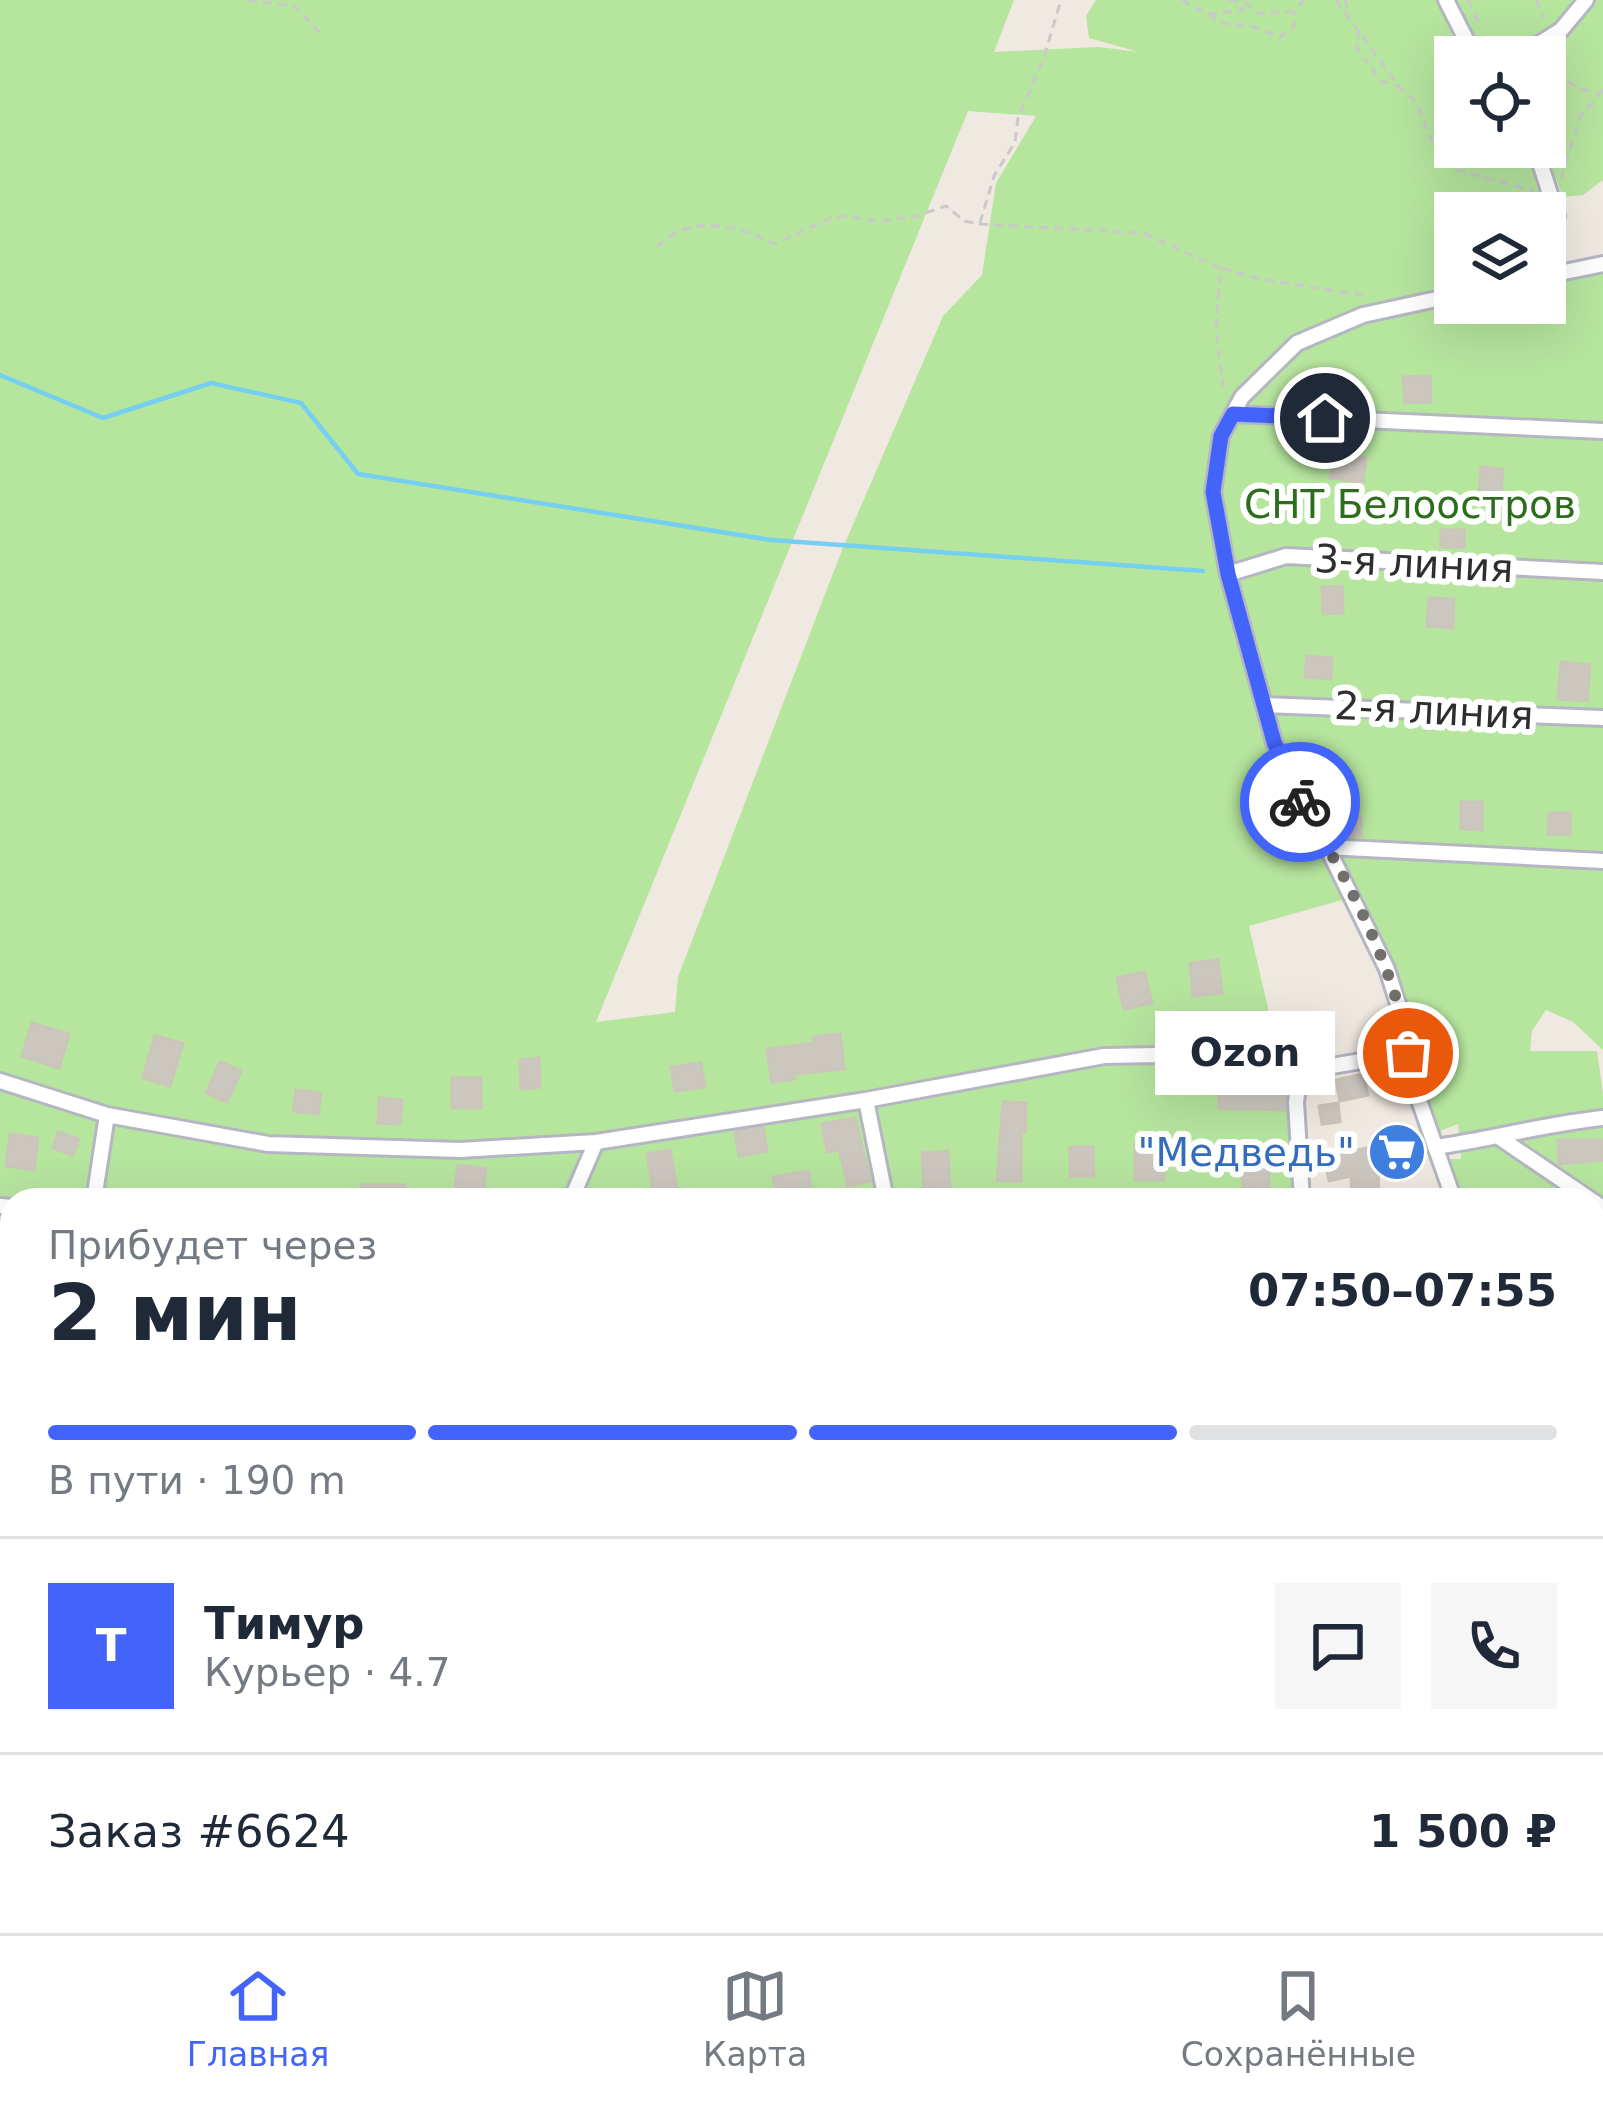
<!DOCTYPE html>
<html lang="ru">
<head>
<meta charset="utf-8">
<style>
  body { margin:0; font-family:"DejaVu Sans",sans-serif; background:#f6f6f7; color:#1f2937; height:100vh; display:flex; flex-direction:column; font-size:45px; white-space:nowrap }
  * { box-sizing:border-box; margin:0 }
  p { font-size:39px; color:#747a83 }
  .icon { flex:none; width:66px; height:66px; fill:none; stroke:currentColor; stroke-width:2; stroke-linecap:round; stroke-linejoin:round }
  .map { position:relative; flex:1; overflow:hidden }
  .details { position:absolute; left:0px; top:1188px; width:1605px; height:747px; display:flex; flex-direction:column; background:#fff; border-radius:36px 36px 0 0; box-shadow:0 12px 48px #0002 }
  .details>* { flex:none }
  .tools { position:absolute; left:1434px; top:36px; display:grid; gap:24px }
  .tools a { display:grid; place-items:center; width:132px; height:132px; border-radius:0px; background:#fff; box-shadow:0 12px 48px #0002; font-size:60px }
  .pin { position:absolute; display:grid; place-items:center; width:102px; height:102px; color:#fff; margin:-51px; border:6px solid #fff; border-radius:50%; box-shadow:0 3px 12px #0007 }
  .courier { position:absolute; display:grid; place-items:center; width:120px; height:120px; margin:-60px; border:9px solid #4264fb; border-radius:50%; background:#fff; color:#222; box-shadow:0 3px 15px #0007 }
  .bubble { position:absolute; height:84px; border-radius:0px; background:#fff; box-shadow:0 12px 48px #0002; font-size:39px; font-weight:700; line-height:84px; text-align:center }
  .headline em { font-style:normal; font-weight:700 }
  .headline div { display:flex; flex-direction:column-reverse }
  .headline { display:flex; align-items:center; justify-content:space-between; height:204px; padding:0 48px }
  h1 { font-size:78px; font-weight:700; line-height:90px }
  .bar { display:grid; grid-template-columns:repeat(4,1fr); gap:18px 12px; align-content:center; height:144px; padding:0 48px }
  .bar i { height:15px; border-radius:9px; background:#e0e1e3 }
  .bar .selected { background:#4264fb }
  .bar p { grid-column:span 4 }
  .line { display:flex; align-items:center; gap:30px; padding:0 48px; border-top:3px solid #e0e1e3 }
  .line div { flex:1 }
  .round { display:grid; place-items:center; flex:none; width:126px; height:126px; border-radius:0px; background:#f6f6f7 }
  .menu { display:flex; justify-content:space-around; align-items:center; height:168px; border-top:3px solid #e0e1e3; background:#fff; font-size:33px; color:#747a83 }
  .menu a { display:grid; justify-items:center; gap:6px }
  .menu .selected { color:#4264fb }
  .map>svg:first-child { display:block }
</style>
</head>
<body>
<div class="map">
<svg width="1603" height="1933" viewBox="0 0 1603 1933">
  <rect width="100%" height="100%" fill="#efe9e1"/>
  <!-- green -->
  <path fill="#b6e59e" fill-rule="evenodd" d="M0,0H1014L994,52L1099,47L1139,52L1089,38L1086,16L1096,0H1436L1463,57H1455V147H1528L1537,188L1551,191L1557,216L1545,244V213H1455V303H1545V275L1603,264V1050L1573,1022L1546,1010L1532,1031L1530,1051H1597L1603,1094V1495L1593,1494V1200H1461L1448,1159H1461L1458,1124L1440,1131C1427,1102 1419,1072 1416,1040L1424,1037L1418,1027L1410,1029L1353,897L1249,926L1280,1060L1281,1090L1301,1141L1302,1200H12V1348L0,1347ZM968,111L1036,116L996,183L982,275L943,316L842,550L678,977L675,1012L596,1022Z
    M1453,0H1603V180L1583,195L1563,197L1543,147L1545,57H1484Z
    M0,1421L12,1422V1923H1338L1337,1933H0Z
    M1593,1577L1603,1578V1933H1536L1534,1923H1593Z"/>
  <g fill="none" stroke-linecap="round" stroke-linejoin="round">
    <!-- stream -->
    <path stroke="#75cff0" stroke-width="4.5" d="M0,375L103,418L211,383L301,403L358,474L771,540L1203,571"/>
  </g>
  <!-- building -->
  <path fill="#cbc7bf" stroke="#cbc5ba" stroke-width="3" d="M1430,376L1431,402L1405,403L1403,377Z
    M1334,453L1366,458L1363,482L1330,478Z
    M1481,467L1503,469L1501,495L1479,494Z
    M1441,530H1464V547H1441Z
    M1342,586L1343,613L1323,614L1322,587Z
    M1429,598L1454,599L1453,628L1427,626Z
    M1307,656L1332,658L1331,679L1305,677Z
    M1561,662L1590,665L1587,701L1558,699Z
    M1461,802H1482V830L1461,829Z
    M1549,813H1570V835L1548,834Z
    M1344,817H1361V836H1344Z
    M1218,960L1222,993L1193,996L1190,963Z
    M1144,972L1152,1003L1124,1009L1117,978Z
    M32,1023L69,1034L59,1068L22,1056Z
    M840,1034L844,1069L794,1074L795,1079L772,1082L767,1049L814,1043L813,1037Z
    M155,1036L183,1043L170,1086L143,1078Z
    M539,1058L540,1087L521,1089L520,1060Z
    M220,1062L241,1071L227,1102L206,1093Z
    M701,1063L705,1087L675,1091L671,1067Z
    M1363,1074L1368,1095L1340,1101L1336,1080Z
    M452,1078H481V1108H452Z
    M1262,1086L1286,1089L1285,1110L1219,1108V1088Z
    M296,1090L321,1093L318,1114L293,1111Z
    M379,1098L402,1100L400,1124L378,1123Z
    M1003,1102L1026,1103L1025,1132L1021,1131V1181H997Z
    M1338,1103L1340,1122L1322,1124L1319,1106Z
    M855,1118L870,1181L848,1186L839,1150L827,1152L822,1124Z
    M763,1127L767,1151L739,1156L735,1132Z
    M58,1132L79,1139L73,1155L53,1148Z
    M10,1134L38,1138L34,1170L6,1166Z
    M1404,1140L1410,1160L1378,1168L1379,1200H1352L1351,1176L1329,1181L1324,1157Z
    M1558,1140H1603V1160L1559,1164Z
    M1135,1143H1164V1180H1135Z
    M1070,1147H1093L1094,1176H1070Z
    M1268,1148L1269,1188L1243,1189L1242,1149Z
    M670,1150L679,1200H655L647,1154Z
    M948,1151L950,1188L924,1189L922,1153Z
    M458,1165L486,1169L482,1196L454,1192Z
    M808,1171L813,1200H777L773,1177Z
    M361,1185H405V1200H361Z"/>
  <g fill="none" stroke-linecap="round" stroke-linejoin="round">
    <defs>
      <path id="lane" d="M1593,1911L1603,1908
        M1532,1930L1554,1923"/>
      <path id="street" d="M1446,0L1475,57
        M1518,57L1561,30L1586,0
        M1535,147L1557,216L1545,246
        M1545,276L1603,264
        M1233,414L1603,431
        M1228,574L1286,556L1603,572
        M1264,705L1603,718
        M1326,847L1603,861
        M0,1081L107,1115L268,1144L460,1150L596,1142L866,1100L1104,1056L1158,1055L1299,1080
        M866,1100L886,1200
        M1500,1138L1603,1208
        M1435,1147C1492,1139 1545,1124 1603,1118
        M94,1200L107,1115
        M571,1200L596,1142
        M1302,1200L1296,1102L1299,1080L1314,1069L1408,1053
        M1454,1200L1420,1103L1405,1026L1387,969L1318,829L1291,785L1274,742L1228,574L1213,492L1221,436L1242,397L1297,343L1363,315L1455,295
        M0,1206L12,1207
        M1593,1393L1603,1391
        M0,1521L12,1522
        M1593,1739L1603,1771
        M13,1933L17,1923
        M240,1933L244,1923
        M578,1933L580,1923
        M830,1933L833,1923
        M1080,1933L1082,1923
        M1337,1933L1338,1923"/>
      <path id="primary" d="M0,1395L12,1396
        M1593,1547L1603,1548"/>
    </defs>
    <!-- lane casing -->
    <use href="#lane" stroke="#b4b7c1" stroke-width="12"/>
    <!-- street casing -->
    <use href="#street" stroke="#b4b7c1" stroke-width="20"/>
    <!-- primary casing -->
    <use href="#primary" stroke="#c9c9c9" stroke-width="27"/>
    <!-- path -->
    <path stroke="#c9c9c9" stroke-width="3" stroke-dasharray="9 6" stroke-linecap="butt" d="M248,0L295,6L324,37
      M1182,0L1223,23L1251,26L1280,37L1294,27V11
      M1229,0L1246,3L1259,13L1294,11L1304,0
      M1336,0L1400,88L1417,103L1431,139L1457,170L1534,191
      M1345,0L1349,17
      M1468,0L1480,26
      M1536,0L1544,18
      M1208,14L1242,10L1247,0
      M1360,30L1356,43L1361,58L1369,62L1378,80L1398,87
      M1545,63L1579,89L1598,92
      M1561,178L1580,117L1603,90
      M980,223L994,176L1015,142L1018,118L1044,57L1061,0
      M657,247C692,213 734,225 775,244L828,219L844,216L876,221L913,217L946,206L964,221L980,224L1143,233L1220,268L1216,330L1223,385L1230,390
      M1222,268L1256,278L1365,296
      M1593,1720L1603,1718
      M1457,1923L1460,1933
      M1474,1923L1478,1933"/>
    <!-- lane -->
    <use href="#lane" stroke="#fff" stroke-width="6"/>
    <!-- street -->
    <use href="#street" stroke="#fff" stroke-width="14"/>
    <!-- primary -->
    <use href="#primary" stroke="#f2d163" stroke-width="21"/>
  </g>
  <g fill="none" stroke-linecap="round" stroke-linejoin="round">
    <!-- done -->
    <path stroke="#726f6d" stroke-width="12" stroke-dasharray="0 21.6" d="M1300,802C1344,871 1398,972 1408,1053"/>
    <!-- route -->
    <path stroke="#4264fb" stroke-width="15" d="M1300,802L1274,742L1228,574L1213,492L1221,436L1233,414L1325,418"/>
  </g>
  <!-- icons -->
  <defs>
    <symbol id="supermarket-disc" viewBox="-11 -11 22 22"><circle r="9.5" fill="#3f7fe0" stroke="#fff"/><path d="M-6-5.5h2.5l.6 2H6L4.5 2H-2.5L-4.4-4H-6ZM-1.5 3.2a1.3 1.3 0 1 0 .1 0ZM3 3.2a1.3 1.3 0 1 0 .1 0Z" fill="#fff"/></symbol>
  </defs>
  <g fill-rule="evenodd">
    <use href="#supermarket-disc" x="1364" y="1119" width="66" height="66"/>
  </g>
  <g text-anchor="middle" stroke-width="12" stroke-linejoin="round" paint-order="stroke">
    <!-- park labels -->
    <g font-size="39" fill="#2c6e1b" stroke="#fff">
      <text x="1410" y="518">СНТ Белоостров</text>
    </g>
    <!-- street labels -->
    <g font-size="39" fill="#2e2e2e" stroke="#fff">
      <text transform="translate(1414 563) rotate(3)" y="14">3-я линия</text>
      <text transform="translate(1434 710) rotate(3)" y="14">2-я линия</text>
    </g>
    <!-- shop labels -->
    <g font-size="39" fill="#366cbe" stroke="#fff" text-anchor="end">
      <text x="1355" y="1166">"Медведь"</text>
    </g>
  </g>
</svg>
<div class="tools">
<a><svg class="icon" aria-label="locate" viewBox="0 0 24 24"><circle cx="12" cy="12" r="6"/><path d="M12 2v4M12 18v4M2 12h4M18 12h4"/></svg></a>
<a><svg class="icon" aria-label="layers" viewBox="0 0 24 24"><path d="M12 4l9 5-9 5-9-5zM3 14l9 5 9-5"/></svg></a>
</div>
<div class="pin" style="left:1408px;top:1053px;background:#ea580c"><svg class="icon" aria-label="bag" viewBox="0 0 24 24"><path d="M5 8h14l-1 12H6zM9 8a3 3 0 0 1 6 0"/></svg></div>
<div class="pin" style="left:1325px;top:418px;background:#1f2937"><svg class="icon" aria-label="home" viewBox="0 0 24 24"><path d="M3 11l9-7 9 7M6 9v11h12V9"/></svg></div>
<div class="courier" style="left:1300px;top:802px"><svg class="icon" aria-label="bike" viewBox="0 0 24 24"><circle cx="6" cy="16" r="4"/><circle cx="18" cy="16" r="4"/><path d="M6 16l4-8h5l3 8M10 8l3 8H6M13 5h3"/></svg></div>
<div class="bubble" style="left:1155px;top:1011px;width:180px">Ozon</div>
<section class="details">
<div class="headline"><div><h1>2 мин</h1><p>Прибудет через</p></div><em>07:50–07:55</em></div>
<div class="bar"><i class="selected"></i><i class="selected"></i><i class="selected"></i><i></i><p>В пути · 190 m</p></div>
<div class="line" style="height:216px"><b class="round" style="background:#4264fb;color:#fff">Т</b><div><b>Тимур</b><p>Курьер · 4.7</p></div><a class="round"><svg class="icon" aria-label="chat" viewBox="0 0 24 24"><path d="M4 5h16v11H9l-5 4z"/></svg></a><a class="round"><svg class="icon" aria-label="phone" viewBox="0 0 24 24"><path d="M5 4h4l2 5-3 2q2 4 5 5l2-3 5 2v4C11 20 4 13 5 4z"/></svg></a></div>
<div class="line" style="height:156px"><div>Заказ #6624</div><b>1 500 ₽</b></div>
</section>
</div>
<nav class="menu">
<a class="selected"><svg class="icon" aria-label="home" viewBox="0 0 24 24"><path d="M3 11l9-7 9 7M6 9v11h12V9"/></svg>Главная</a>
<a><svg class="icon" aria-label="map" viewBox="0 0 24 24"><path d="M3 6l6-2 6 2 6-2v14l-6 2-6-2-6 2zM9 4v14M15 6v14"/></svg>Карта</a>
<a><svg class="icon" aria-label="saved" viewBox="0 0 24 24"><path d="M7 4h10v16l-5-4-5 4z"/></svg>Сохранённые</a>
</nav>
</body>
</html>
